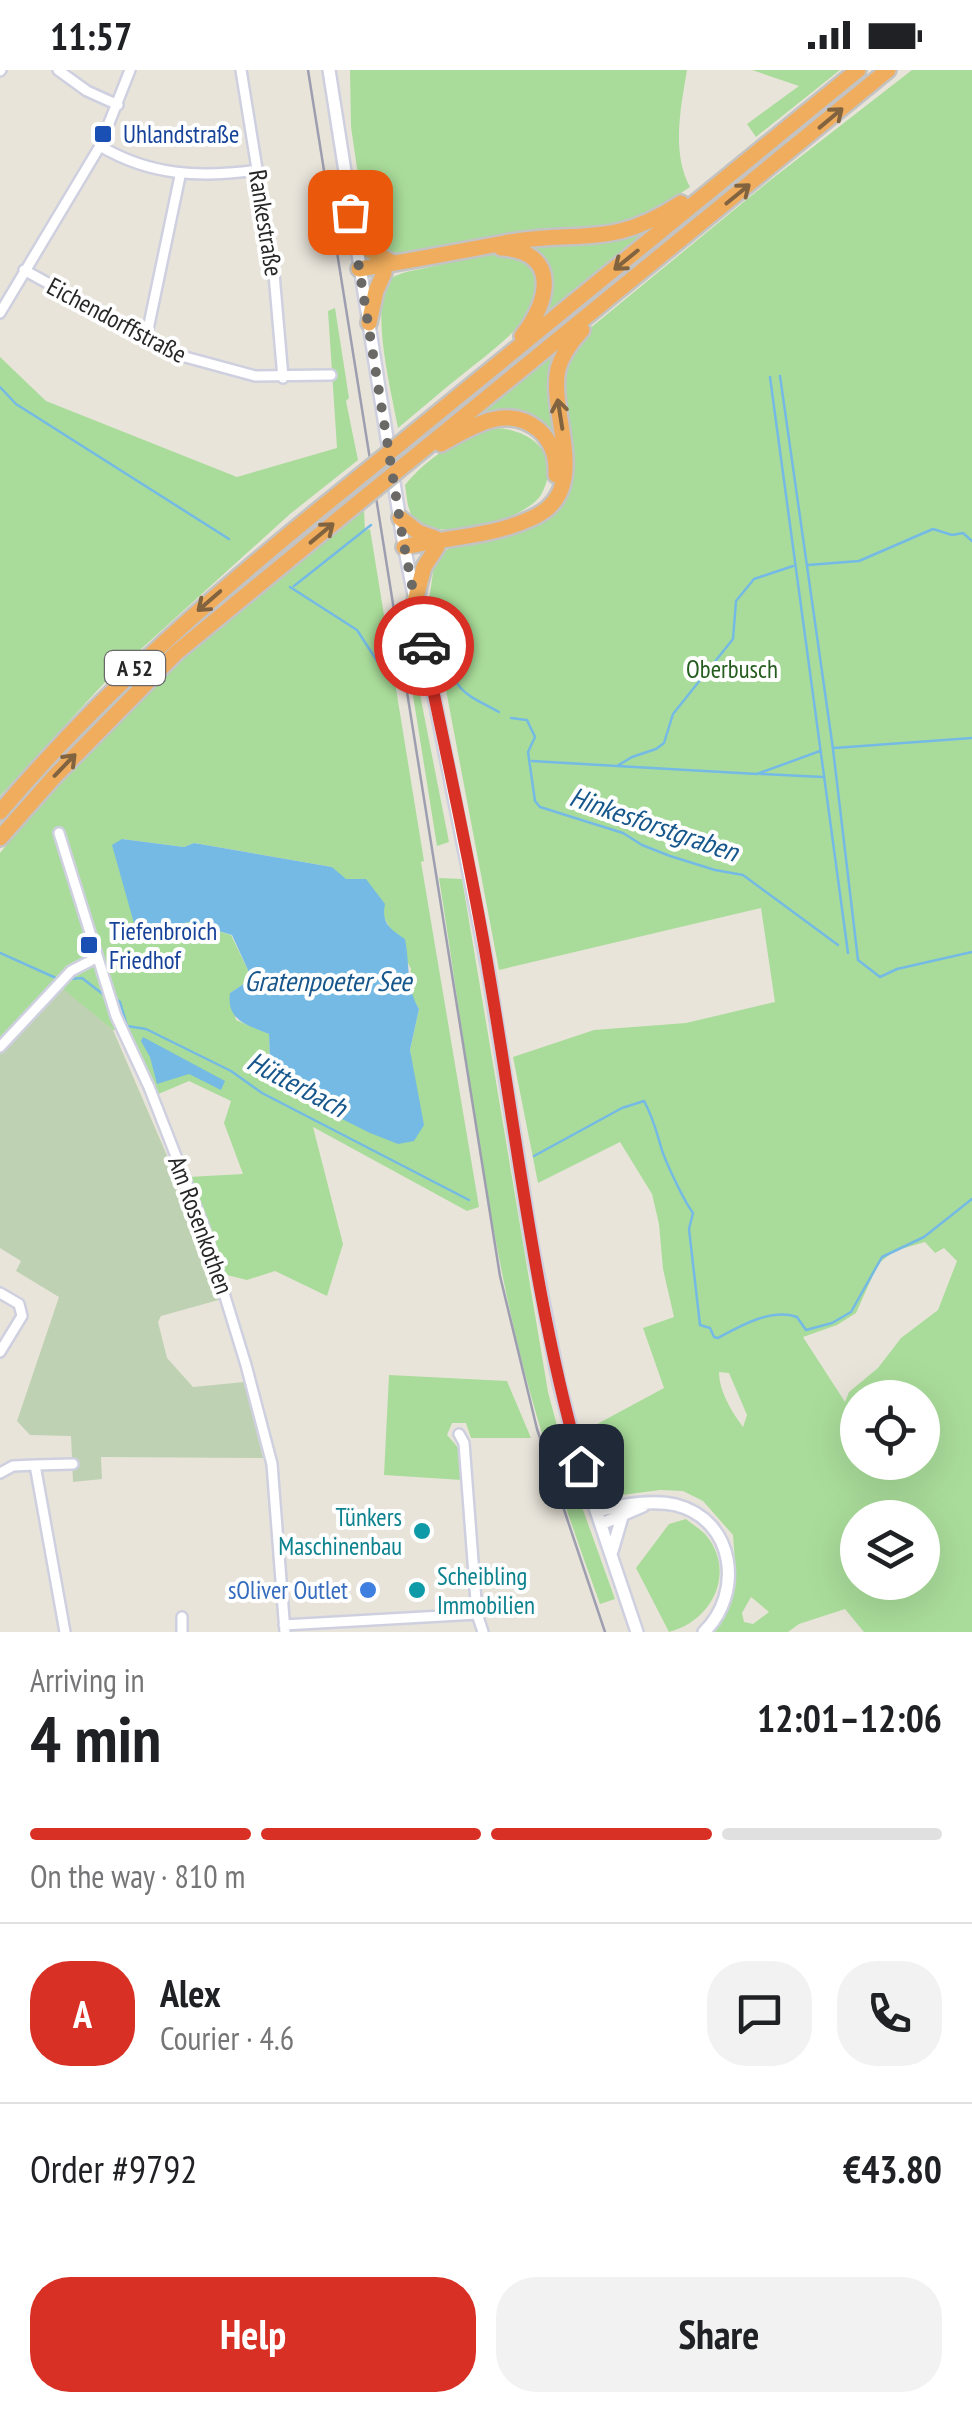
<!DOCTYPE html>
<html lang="en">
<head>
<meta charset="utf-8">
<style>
  body { margin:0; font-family:"PT Sans Narrow",sans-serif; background:#f2f2f2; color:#202124; height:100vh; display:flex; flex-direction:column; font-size:38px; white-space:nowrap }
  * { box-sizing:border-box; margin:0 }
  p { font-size:32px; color:#757577 }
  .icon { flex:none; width:55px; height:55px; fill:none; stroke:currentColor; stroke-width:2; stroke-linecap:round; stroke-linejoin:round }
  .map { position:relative; height:1562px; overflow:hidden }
  .side { display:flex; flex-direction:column; background:#fff; flex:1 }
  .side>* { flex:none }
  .buttons { position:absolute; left:840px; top:1310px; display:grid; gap:20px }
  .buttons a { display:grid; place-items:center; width:100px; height:100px; border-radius:50%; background:#fff; box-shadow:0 10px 40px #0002; font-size:50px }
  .pin { position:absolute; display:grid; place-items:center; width:85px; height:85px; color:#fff; margin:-42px; border-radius:20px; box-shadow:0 5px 15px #0006 }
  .courier { position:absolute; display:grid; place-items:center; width:100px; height:100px; margin:-50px; border:8px solid #d93025; border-radius:50%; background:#fff; color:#222; box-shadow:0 2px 12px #0007 }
  .summary em { font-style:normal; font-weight:700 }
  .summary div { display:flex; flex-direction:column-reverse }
  .summary { display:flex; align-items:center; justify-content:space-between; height:170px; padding:0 30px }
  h1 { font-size:65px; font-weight:700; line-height:75px }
  .bar { display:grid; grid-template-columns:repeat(4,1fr); gap:15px 10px; align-content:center; height:120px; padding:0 30px }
  .bar i { height:12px; border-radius:8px; background:#e0e0e0 }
  .bar .on { background:#d93025 }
  .bar p { grid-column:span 4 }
  .line { display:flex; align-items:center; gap:25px; padding:0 30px; border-top:2px solid #e0e0e0 }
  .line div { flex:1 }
  .round { display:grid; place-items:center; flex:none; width:105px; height:105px; border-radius:40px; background:#f2f2f2 }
  .primary-button { display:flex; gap:20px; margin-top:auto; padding:20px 30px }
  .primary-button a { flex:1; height:115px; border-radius:40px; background:#d93025; color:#fff; font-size:40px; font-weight:700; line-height:115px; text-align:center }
  .primary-button a+a { background:#f2f2f2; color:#202124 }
  .status { display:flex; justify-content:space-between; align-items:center; height:70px; padding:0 50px; background:#fff; direction:ltr }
  .status svg { height:28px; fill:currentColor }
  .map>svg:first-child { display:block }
</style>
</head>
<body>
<div class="status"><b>11:57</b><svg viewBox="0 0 49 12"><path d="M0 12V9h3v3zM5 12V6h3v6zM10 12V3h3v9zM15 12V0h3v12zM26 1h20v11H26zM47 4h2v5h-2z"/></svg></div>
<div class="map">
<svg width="972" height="1562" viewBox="0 0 972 1562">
  <rect width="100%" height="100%" fill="#e9e4da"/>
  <!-- green -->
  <path fill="#a9dc9a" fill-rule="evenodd" d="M350,0H687C681,37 671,82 690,117L646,146L606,159L497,166L409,184L381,181L368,173L351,57Z
    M752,0H840L756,67L747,54L799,16Z
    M912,0H972V1562H864L845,1539L799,1554L788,1562H712L729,1538L736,1506L733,1465L703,1431L683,1421L660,1420L607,1427L595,1396L586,1360L664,1318L643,1258L674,1247L663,1199L659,1154L652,1124L620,1072L538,1113L513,987L594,960L686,953L775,932L761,838L499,900L429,530L435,489L442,482L561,428L562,320L567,290L583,264L768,112ZM925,1172L935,1183L944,1178L957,1191L938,1240L901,1268L878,1298L849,1322L845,1332L803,1267L837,1255L856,1243L878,1194L894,1181ZM719,1302L729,1303L747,1345L743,1357C732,1342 719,1321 719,1302ZM858,1328H922V1392H858ZM858,1448H922V1512H858ZM751,1527L769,1542L753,1554L744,1552L742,1543Z
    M654,154L538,249L544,238L531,180L534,173L605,171Z
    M500,182C594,209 500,274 463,304C441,321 420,340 398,358C393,328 367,230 392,208C394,206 403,203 406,202Z
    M335,238L349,328L346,331L358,390L290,444L107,610L0,726V287L46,331L237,407L337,378L328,241Z
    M566,274L560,365L552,371L529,346L469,354Z
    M495,358C531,359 562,384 542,423C528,451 437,472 416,451C407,443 407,426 405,415C428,387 460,367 495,358Z
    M364,440L365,461L370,459L424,791L421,792L479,1137L467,1141L313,1057L343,1174L327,1226L275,1201L247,1210L223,1204L188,1107L243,1104L224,1053L231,1031L189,1011L156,1025L129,960H113L54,913L0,974V783L55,716L148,621L213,562ZM122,769L184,777L194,773L332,797L383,845L411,899L408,921L419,939L410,980L414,1016L270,995L269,964L236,950L230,923L248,911V900L231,865L188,852L155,863Z
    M408,594H414L449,772L437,776Z
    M439,808L462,809L548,1322L569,1401L615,1529L600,1534C570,1451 540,1366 519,1280C482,1126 464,965 439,808Z
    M389,1305L507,1311L531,1368H471L466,1353H452L447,1365L462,1382V1410L384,1405Z
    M686,1449C692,1454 700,1459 705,1464C737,1501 713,1551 669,1562L636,1498L669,1454Z"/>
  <!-- cemetery -->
  <path fill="#bed1b2" d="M62,918L113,960L199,1160L222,1229L161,1246L158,1252L167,1288L193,1317L244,1312L263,1388L101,1387L102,1409L73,1412L71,1366L30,1365L17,1351L59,1227L16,1201L21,1191L0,1178V981Z"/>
  <!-- water -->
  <path fill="#74bae4" d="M122,769L184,777L194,773L332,797L346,809H366L385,834C381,853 390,859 405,869C410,894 406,917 419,939L410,980L424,1055L414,1071L398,1074L370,1063L286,1021L270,995L269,964C248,955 226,951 230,923L248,911V900L232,865L188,852L155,863L135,857L112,775Z
    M143,967L225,1011L221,1020L189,1004L157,1014L150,987L141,971Z"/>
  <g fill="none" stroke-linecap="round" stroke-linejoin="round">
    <!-- stream -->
    <path stroke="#74bae4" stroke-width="2.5" d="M780,306L833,679L858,890L880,907L897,899L972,882
      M770,307L848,883
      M0,317L16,334L229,469
      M808,495L859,491L933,459L952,465L963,463L972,471
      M294,516L371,455
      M290,517L357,560L379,594H391
      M443,587C461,625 462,622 499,642
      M511,648L527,650L535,667L528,682L535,731L540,737L623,763L642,775L670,786L715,800L743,805L838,875
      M834,678L972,668
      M532,691L617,696L632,687L656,679L664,673L673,644L733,569L736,531L754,509L793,496
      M617,696L757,704L820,681
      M761,704L823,707
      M0,883L56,908
      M70,909L82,908L104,925
      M116,929L120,932L127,956L146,959L231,1001L262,1023L469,1130
      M534,1086L622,1038L644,1031C653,1047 656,1060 661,1077C665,1091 684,1131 693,1143L689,1159L700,1255L710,1258L714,1267L718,1268C740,1256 771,1238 797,1247L806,1260L832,1253L851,1242L882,1187L924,1167L972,1129"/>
    <defs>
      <path id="street" d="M58,0L87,21L118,35
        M241,0L274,204L283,308
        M0,1L1,0
        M100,76C151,106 200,108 258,100
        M24,200L178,285L255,306L331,305
        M0,243L100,76L130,0
        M146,269L180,106
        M59,763L116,946L149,1017L204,1158L246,1295L272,1394L285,1562
        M0,977L71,901L96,888
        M0,1223L19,1234L22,1246L0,1282
        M459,1364L464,1373L477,1544L483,1562
        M35,1395L73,1394
        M0,1403L13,1396L35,1395L65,1562
        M182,1547V1562
        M284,1555L477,1544"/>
      <path id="secondary" d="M329,0L403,470L488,899L532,1175L559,1313L581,1396L637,1562
        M597,1441C621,1435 651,1429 676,1435C735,1450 744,1523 704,1562
        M601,1454L643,1436
        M612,1481L622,1447"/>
      <path id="highway" d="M355,172L393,193
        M501,178C561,181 549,233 522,266
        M359,199C408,191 456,182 504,173C578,159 610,180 681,133
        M369,253L376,221L384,203
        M407,368L858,0
        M441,374C471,357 507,333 539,360C552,372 557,388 556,405
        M407,393L888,0
        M400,448L418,462L435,468
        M404,477C446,467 492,467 532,448C594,421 548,346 558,299C562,284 572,271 582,260
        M415,531L424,497L437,477
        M0,742C104,619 224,516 348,416
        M0,768L54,707L176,583L352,438"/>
    </defs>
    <!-- street casing -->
    <use href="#street" stroke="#cfd0df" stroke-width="14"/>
    <!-- secondary casing -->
    <use href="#secondary" stroke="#cfd0df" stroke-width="16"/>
    <!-- highway casing -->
    <use href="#highway" stroke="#c3c3c3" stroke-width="20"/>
    <!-- street -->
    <use href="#street" stroke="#fff" stroke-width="9"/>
    <!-- secondary -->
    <use href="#secondary" stroke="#fff" stroke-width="11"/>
    <!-- highway -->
    <use href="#highway" stroke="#f0ad5d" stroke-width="15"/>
    <!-- rail -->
    <path stroke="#9d9eb0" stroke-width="2.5" d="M308,0L500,1206L537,1359L605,1562"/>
    <defs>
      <path id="highway-bridge" d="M348,416L407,368
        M352,438L407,393"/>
    </defs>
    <!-- highway-bridge casing -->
    <use href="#highway-bridge" stroke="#c3c3c3" stroke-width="20" stroke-linecap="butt"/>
    <!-- highway-bridge -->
    <use href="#highway-bridge" stroke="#f0ad5d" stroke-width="15"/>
  </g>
  <!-- one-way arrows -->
  <defs><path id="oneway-shaft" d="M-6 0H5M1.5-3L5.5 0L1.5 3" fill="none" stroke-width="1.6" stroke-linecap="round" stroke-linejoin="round" transform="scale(2.5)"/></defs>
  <g stroke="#81633f">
    <use href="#oneway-shaft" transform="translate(831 48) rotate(-40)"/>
    <use href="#oneway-shaft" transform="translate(738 124) rotate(-39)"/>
    <use href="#oneway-shaft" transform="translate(626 190) rotate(141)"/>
    <use href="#oneway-shaft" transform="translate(560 344) rotate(-99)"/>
    <use href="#oneway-shaft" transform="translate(322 463) rotate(-40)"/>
    <use href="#oneway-shaft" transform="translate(209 531) rotate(139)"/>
    <use href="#oneway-shaft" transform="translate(65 695) rotate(-46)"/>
  </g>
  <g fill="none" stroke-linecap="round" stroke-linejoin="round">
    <!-- done -->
    <path stroke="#6b6966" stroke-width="10" stroke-dasharray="0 18" d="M350,142L403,470L424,576"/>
    <!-- route -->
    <path stroke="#d93025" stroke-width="12" d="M424,576C446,685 471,794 489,904C517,1068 535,1236 581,1396"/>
  </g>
  <!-- markers -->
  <g fill="#1a4fb4" stroke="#fff" stroke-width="4">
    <rect x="93" y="54" width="20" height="20" rx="5"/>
    <rect x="79" y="865" width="20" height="20" rx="5"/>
  </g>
  <g fill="#0f9aa8" stroke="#fff" stroke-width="4">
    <circle cx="422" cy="1461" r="10"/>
    <circle cx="417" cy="1520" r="10"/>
  </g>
  <circle fill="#3f7fe0" stroke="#fff" stroke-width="4" cx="368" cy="1520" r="10"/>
  <g text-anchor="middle" stroke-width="8" stroke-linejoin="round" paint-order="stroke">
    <!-- shield labels -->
    <rect fill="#fff" stroke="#686868" stroke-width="2.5" x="105" y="581" width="60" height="34" rx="8"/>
    <g font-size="22" font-weight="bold" fill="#272727">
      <text x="135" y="606">A 52</text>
    </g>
    <!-- transit labels -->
    <g font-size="25" fill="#164399" stroke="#fff" text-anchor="start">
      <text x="123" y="73">Uhlandstraße</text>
      <text x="109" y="870">Tiefenbroich<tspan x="109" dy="29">Friedhof</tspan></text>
    </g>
    <!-- street labels -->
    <g font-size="25" fill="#272727" stroke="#fff">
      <text transform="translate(266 153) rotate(81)" y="9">Rankestraße</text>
      <text transform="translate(117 250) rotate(28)" y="9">Eichendorffstraße</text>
      <text transform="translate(201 1155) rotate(70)" y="9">Am Rosenkothen</text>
    </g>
    <!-- park labels -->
    <g font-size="25" fill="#255d1f" stroke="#fff">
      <text x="732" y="608">Oberbusch</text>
    </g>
    <!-- culture labels -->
    <g font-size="25" fill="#0d838f" stroke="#fff" text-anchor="end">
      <text x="402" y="1456">Tünkers<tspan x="402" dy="29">Maschinenbau</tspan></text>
      <text x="437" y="1515" text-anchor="start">Scheibling<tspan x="437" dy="29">Immobilien</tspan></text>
    </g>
    <!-- shop labels -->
    <g font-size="25" fill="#366cbe" stroke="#fff" text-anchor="end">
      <text x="348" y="1529">sOliver Outlet</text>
    </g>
    <!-- water labels -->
    <g font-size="28" font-style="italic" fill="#17578b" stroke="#fff">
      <text transform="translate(654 754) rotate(19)" y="10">Hinkesforstgraben</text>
      <text x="328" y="921">Gratenpoeter See</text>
      <text transform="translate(297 1014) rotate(28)" y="10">Hütterbach</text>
    </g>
  </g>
</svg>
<div class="buttons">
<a><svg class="icon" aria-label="locate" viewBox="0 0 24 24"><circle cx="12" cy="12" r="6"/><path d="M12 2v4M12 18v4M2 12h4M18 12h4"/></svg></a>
<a><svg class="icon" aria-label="layers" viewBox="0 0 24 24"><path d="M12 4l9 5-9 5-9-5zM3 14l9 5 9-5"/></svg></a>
</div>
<div class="pin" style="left:350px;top:142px;background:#ea580c"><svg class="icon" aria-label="bag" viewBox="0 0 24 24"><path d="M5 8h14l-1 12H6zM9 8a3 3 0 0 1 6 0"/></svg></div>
<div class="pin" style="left:581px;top:1396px;background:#1f2937"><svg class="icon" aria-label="home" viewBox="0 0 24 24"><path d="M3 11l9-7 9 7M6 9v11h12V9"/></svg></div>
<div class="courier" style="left:424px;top:576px"><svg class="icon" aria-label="car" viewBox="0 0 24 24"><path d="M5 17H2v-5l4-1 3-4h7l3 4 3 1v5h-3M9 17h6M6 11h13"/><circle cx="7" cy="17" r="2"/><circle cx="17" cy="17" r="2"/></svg></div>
</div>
<section class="side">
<div class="summary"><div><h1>4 min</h1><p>Arriving in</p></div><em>12:01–12:06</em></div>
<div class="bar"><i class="on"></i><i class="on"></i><i class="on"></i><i></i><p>On the way · 810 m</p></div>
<div class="line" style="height:180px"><b class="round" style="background:#d93025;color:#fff">A</b><div><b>Alex</b><p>Courier · 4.6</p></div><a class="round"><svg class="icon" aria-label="chat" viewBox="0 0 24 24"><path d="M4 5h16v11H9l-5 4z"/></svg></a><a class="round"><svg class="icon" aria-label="phone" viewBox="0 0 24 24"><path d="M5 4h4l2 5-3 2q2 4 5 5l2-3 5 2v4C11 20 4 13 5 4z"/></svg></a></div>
<div class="line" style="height:130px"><div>Order #9792</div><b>€43.80</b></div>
<div class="primary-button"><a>Help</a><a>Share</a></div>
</section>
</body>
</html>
